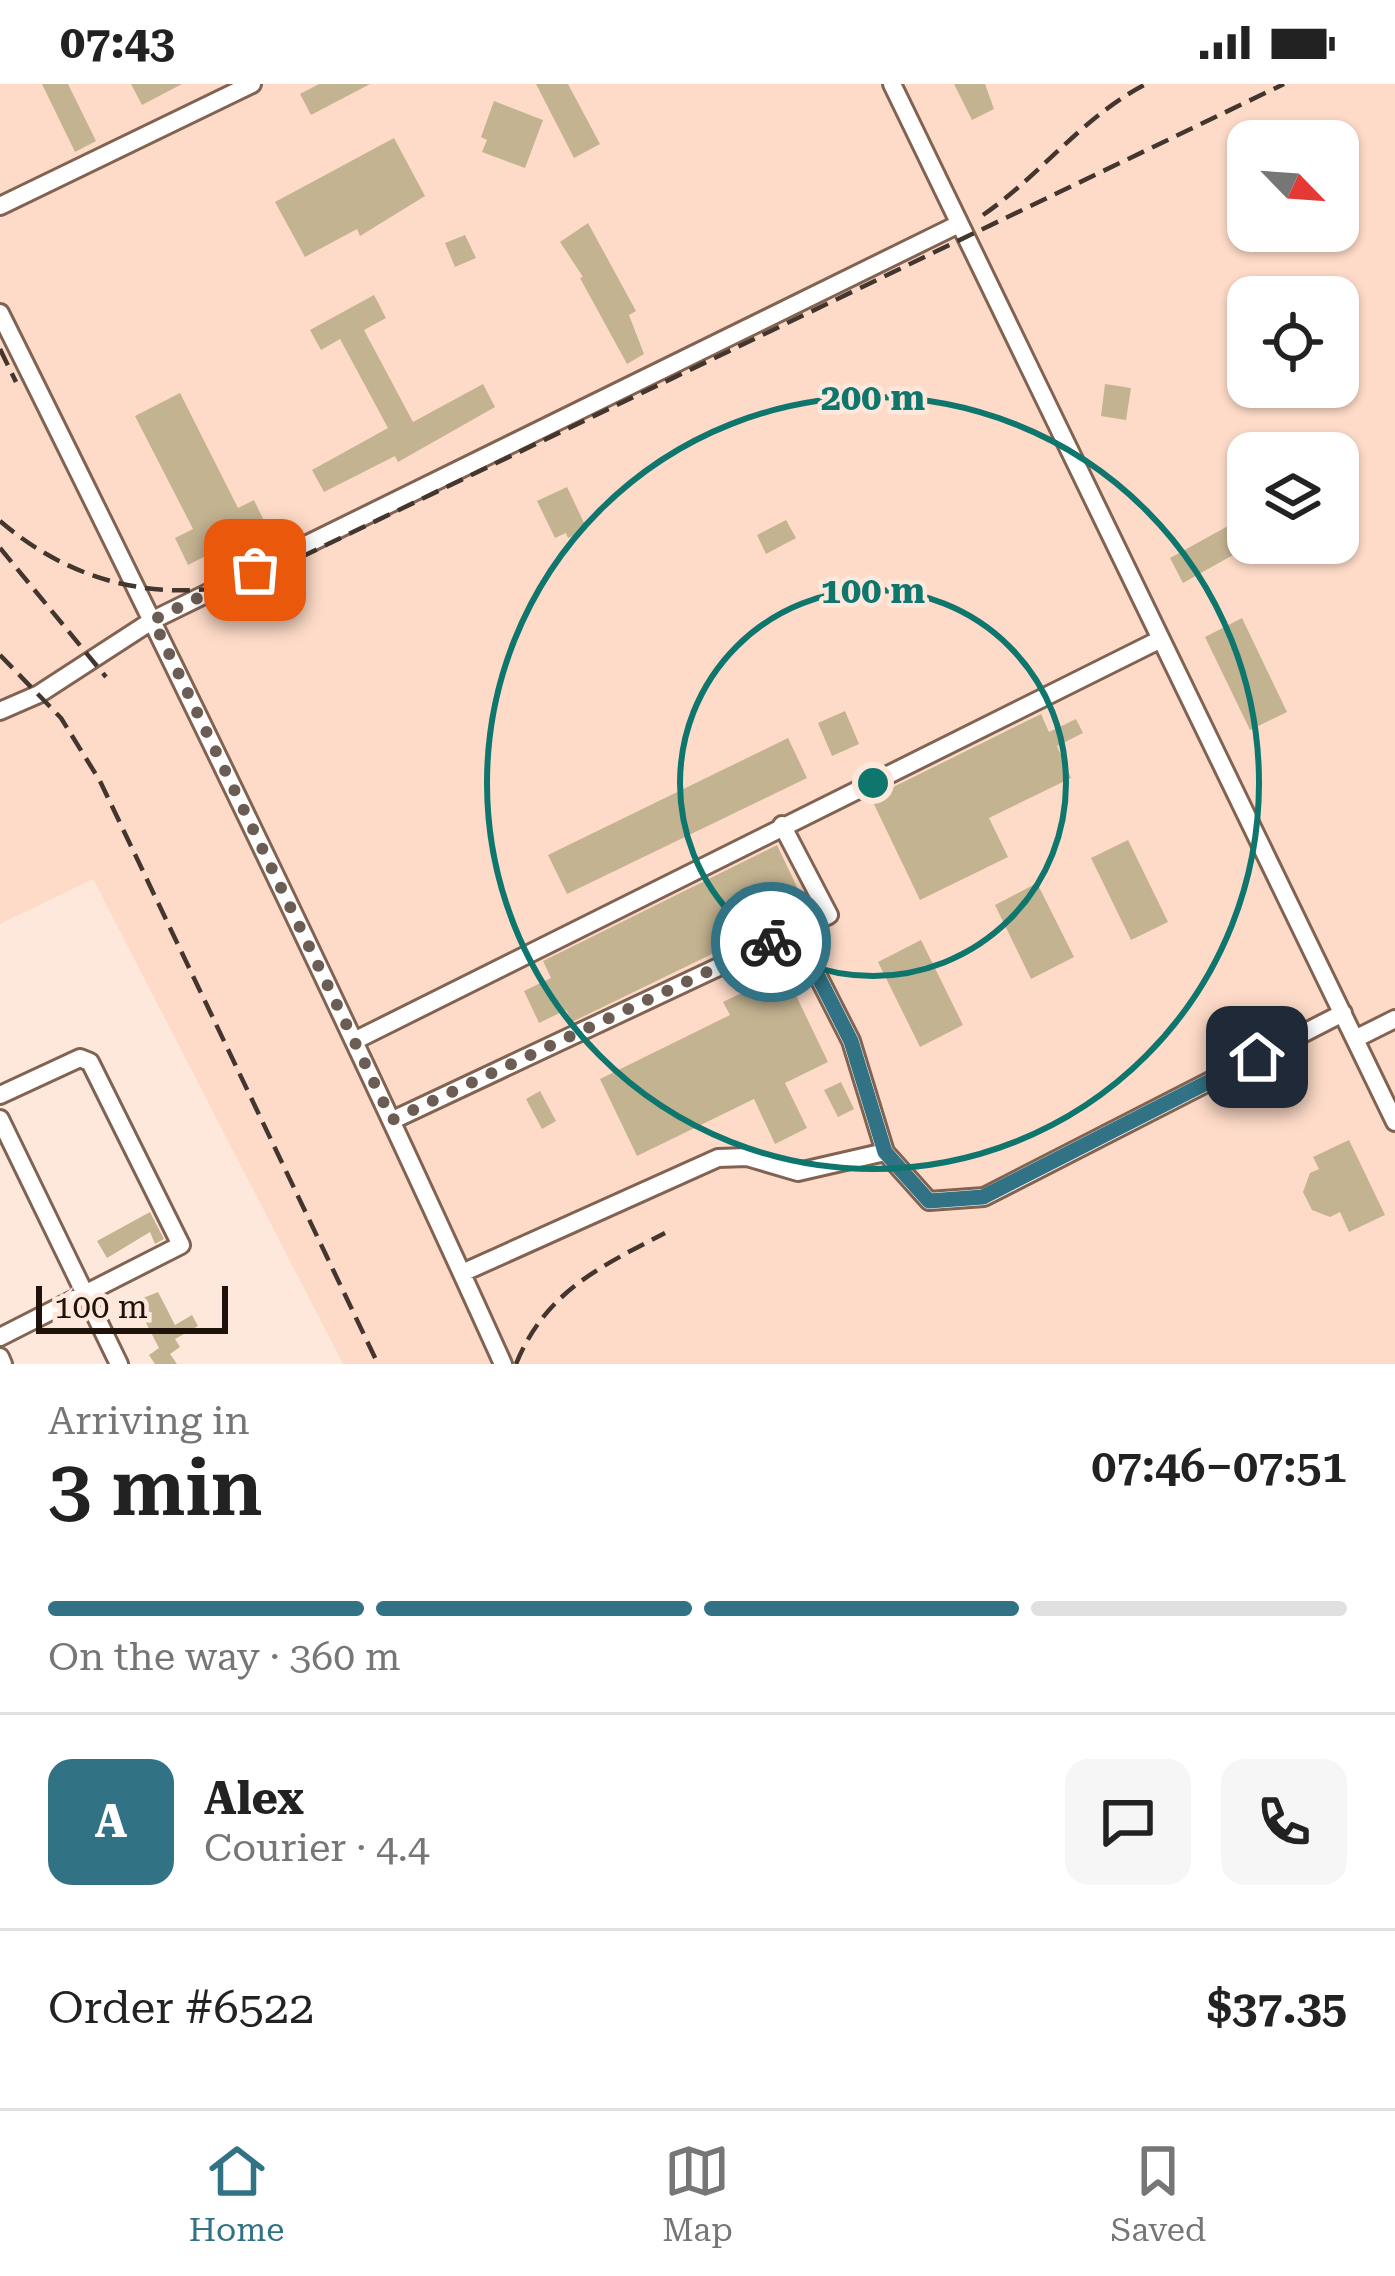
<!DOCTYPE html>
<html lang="en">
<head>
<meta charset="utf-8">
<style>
  body { margin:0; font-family:"Roboto Serif",serif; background:#f6f6f6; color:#222; height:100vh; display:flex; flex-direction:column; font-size:45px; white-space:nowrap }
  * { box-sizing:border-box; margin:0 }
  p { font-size:39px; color:#767676 }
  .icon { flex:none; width:66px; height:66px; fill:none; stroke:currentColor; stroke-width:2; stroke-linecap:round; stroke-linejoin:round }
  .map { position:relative; height:1280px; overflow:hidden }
  .side { display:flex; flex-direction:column; background:#fff; flex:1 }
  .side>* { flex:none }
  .needle { width:78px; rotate:115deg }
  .tools { position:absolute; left:1227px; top:36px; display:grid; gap:24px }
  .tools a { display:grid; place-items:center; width:132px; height:132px; border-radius:24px; background:#fff; box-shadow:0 3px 9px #0004; font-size:60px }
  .scale { position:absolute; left:36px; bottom:30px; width:192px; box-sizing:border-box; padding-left:12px; border:6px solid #1e120b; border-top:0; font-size:33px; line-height:42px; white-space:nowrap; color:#1e120b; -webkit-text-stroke:9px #fee8dc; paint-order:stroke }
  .pin { position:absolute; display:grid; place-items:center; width:102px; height:102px; color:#fff; margin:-51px; border-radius:24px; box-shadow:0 6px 18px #0006 }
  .courier { position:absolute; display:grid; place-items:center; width:120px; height:120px; margin:-60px; border:9px solid #317385; border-radius:50%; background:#fff; color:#222; box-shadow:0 3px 15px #0007 }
  .summary em { font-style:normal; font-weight:600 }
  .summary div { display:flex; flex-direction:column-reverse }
  .summary { display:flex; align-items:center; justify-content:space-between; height:204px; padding:0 48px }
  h1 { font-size:78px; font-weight:600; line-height:90px }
  .bar { display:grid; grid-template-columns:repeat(4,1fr); gap:18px 12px; align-content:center; height:144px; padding:0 48px }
  .bar i { height:15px; border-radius:9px; background:#e0e0e0 }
  .bar .active { background:#317385 }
  .bar p { grid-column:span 4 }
  .line { display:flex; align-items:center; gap:30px; padding:0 48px; border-top:3px solid #e0e0e0 }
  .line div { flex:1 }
  .round { display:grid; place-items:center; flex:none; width:126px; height:126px; border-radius:24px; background:#f6f6f6 }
  .status { display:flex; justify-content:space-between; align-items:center; height:84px; padding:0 60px; background:#fff; direction:ltr }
  .status svg { height:33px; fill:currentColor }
  .dock { display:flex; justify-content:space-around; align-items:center; height:168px; border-top:3px solid #e0e0e0; background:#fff; font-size:33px; color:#767676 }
  .dock a { display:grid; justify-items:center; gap:6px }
  .dock .active { color:#317385 }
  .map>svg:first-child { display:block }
</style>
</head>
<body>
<div class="status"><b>07:43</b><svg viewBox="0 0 49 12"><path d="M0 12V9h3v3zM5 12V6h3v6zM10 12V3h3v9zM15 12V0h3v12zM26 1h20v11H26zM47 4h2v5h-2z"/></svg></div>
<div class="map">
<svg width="1395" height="1280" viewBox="0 0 1395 1280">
  <rect width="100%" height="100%" fill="#fee8dc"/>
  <!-- built -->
  <path fill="#fedbc8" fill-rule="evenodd" d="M0,0H1395V1280H343L93,795L0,840ZM1248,57H1338V147H1248ZM1248,213H1338V303H1248ZM1248,369H1338V459H1248Z"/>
  <!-- building -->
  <path fill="#c4b391" d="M42,0H68L96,57L75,68Z
    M131,0H182L142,21Z
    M319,0H370L311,31L300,10Z
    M536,0H568L600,60L574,74Z
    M954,0H985L994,25L972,36Z
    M494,17L543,36L525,84L482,68L487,56L481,53Z
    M394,54L425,112L360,152L357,145L305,173L275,118Z
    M588,139L636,227L629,231L644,270L627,280L580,194L583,193L560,158Z
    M465,151L476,174L455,183L445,159Z
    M374,211L386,234L364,246L413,338L483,300L495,323L398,378L395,372L324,408L312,386L388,344L340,255L321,266L310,246Z
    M1105,300L1131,304L1126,336L1101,332Z
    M180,309L238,424L254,416L266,441L188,481L175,454L193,445L135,332Z
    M567,403L587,445L568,454L566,449L555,454L537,417Z
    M786,436L796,454L766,470L757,451Z
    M1228,442L1242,466L1183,499L1170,474Z
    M1242,534L1287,628L1250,646L1205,553Z
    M845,627L859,660L832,672L818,639Z
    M1041,630L1049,648L1076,635L1083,649L1057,662L1071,694L989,734L1008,773L920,816L871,714Z
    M788,654L807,694L567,810L548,771Z
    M1128,756L1168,838L1131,856L1091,774Z
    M777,761L807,824L572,938L566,926L539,939L524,907L551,894L543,877Z
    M1037,799L1074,873L1031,895L995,821Z
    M921,856L963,941L920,963L878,878Z
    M774,893L781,906L791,901L828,978L785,999L807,1044L775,1060L754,1015L637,1072L600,995L730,931L723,918Z
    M841,998L854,1025L838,1033L824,1006Z
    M540,1007L556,1037L542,1045L526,1015Z
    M1349,1056L1385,1131L1349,1148L1340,1128L1330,1133L1312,1126L1303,1108L1310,1089L1319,1085L1313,1073Z
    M150,1128L164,1155L155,1160L150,1148L107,1174L97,1157Z
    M158,1208L175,1241L192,1231L198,1242L175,1255L180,1263L170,1270L177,1280H155L149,1271L159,1264L143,1233L134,1236L128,1220Z"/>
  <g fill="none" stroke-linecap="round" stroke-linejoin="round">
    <defs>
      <path id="minor" d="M892,0L1395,1038
        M0,122L252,0
        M0,229C173,577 343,926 503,1280
        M0,627L39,610L153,536L959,140
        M795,847L851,957L885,1068L929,1117L984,1113L1343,929
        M1355,955L1395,935
        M354,957L1161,555
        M0,1011L80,974L90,978L181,1161L0,1253
        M0,1035L119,1280
        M393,1036L829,831L782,741
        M462,1189L718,1074L747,1073L798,1088L885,1068
        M0,1273L3,1280"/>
    </defs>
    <!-- minor casing -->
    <use href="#minor" stroke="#826352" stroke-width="22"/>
    <!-- minor -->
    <use href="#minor" stroke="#fff" stroke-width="16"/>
    <!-- rail -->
    <path stroke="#43362e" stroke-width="4.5" stroke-dasharray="18 9" stroke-linecap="butt" d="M983,131C1041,91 1082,33 1146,0
      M0,265L16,298
      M0,437C71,498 156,519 247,499L1284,0
      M0,464L106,593
      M0,571L61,634L100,697L378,1280
      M516,1280C546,1207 600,1183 665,1149"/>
  </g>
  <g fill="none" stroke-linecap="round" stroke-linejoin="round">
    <!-- done -->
    <path stroke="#6c5d54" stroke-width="12" stroke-dasharray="0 21.6" d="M255,486L153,536L392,1036L771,858"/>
    <!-- route -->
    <path stroke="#317385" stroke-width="15" d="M771,858L795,847L851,957L885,1068L929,1117L983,1113L1257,973"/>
  </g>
  <!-- distance rings -->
  <g fill="none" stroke="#0f766e" stroke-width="6">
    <circle cx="873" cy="699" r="193"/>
    <circle cx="873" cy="699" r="386"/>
  </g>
  <circle cx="873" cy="699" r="18" fill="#0f766e" stroke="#fee8dc" stroke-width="6"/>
  <g font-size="36" text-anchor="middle" font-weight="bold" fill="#0f766e" stroke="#fee8dc" stroke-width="9" stroke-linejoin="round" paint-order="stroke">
    <text x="873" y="326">200 m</text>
    <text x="873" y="519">100 m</text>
  </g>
</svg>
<div class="tools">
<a><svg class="needle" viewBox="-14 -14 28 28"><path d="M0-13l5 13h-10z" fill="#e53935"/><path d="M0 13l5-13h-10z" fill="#767676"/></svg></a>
<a><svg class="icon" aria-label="locate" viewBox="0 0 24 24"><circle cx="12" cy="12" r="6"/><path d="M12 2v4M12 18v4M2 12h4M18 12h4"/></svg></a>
<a><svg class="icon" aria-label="layers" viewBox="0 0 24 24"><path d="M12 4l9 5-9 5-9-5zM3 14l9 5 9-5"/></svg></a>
</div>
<div class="scale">100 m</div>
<div class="pin" style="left:255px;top:486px;background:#ea580c"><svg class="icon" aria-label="bag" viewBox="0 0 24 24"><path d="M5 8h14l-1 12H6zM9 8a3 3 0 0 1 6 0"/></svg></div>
<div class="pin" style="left:1257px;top:973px;background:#1f2937"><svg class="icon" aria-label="home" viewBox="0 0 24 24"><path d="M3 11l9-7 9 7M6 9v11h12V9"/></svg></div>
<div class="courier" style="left:771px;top:858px"><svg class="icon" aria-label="bike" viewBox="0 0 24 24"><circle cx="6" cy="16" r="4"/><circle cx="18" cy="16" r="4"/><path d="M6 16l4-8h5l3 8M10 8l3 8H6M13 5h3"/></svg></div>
</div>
<section class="side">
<div class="summary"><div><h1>3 min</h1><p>Arriving in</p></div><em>07:46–07:51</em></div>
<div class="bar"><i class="active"></i><i class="active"></i><i class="active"></i><i></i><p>On the way · 360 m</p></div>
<div class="line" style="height:216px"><b class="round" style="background:#317385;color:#fff">A</b><div><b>Alex</b><p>Courier · 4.4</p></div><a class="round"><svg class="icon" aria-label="chat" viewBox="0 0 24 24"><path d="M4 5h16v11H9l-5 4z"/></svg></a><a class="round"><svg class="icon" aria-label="phone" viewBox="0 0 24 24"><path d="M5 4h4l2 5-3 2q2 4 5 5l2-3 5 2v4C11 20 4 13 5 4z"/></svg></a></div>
<div class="line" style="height:156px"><div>Order #6522</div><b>$37.35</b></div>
</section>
<nav class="dock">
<a class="active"><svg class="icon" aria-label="home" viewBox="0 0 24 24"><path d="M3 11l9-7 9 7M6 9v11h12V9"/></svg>Home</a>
<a><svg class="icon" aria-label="map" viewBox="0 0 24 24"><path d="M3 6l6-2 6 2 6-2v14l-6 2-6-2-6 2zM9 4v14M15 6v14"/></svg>Map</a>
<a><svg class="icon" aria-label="saved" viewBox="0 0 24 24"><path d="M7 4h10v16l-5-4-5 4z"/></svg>Saved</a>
</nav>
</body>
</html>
